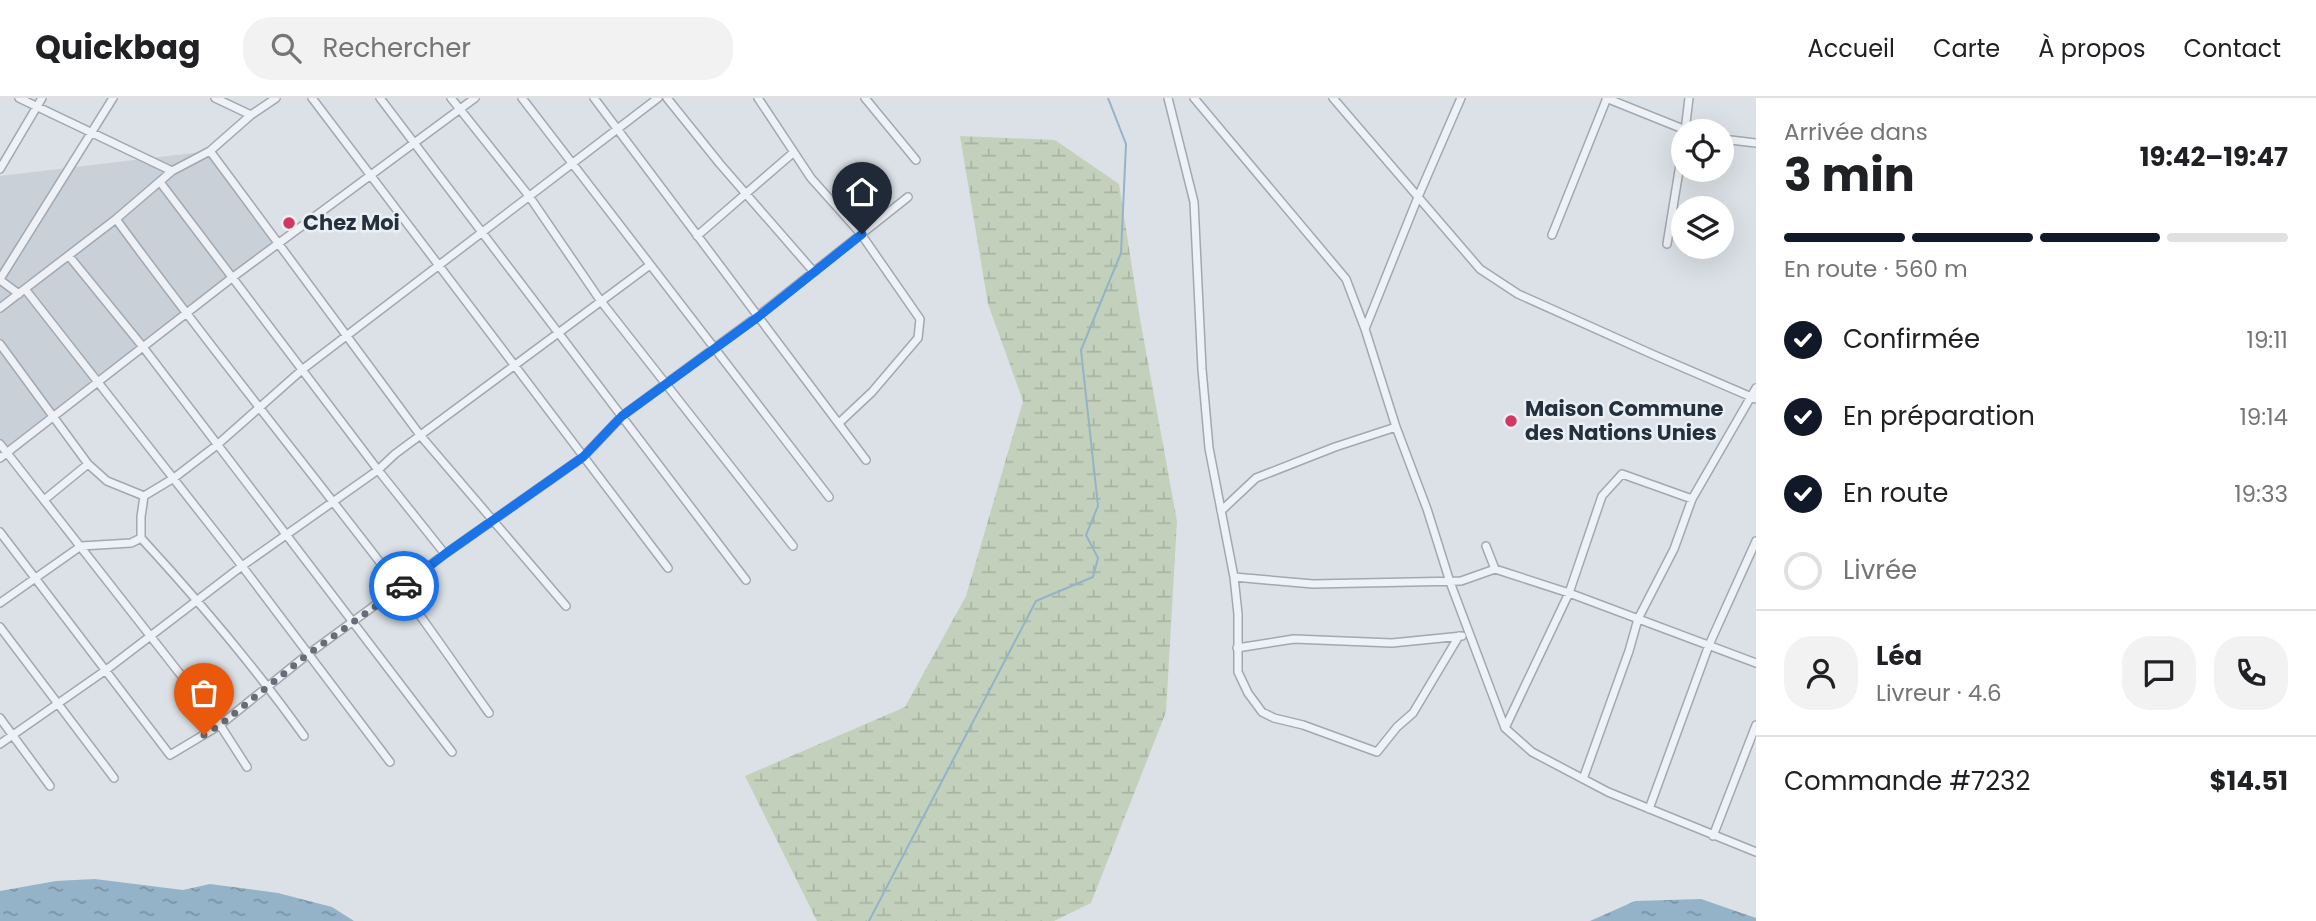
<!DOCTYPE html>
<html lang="fr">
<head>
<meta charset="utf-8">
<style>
  body { margin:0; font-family:Poppins,sans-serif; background:#f2f2f2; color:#202124; height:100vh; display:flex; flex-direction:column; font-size:26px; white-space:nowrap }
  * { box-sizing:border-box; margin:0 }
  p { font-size:23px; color:#757577 }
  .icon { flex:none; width:38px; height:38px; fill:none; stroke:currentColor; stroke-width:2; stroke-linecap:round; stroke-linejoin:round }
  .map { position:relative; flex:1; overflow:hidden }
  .side { display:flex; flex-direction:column; background:#fff; width:560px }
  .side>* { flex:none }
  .controls { position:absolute; left:1671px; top:21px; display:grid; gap:14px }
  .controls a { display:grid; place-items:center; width:63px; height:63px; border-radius:50%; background:#fff; box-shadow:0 7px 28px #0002; font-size:35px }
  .pin { position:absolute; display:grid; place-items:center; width:60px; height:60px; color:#fff; margin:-72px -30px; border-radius:50% 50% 50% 0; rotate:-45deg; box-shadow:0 0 7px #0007 }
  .pin .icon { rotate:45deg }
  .courier { position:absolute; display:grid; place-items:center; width:70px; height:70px; margin:-35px; border:5px solid #1a73e8; border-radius:50%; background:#fff; color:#222; box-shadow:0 2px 9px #0007 }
  .summary em { font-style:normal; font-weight:700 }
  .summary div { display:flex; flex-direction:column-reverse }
  .summary { display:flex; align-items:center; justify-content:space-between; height:119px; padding:0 28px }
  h1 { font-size:46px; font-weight:700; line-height:52px }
  .bar { display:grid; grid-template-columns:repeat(4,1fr); gap:10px 7px; align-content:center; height:84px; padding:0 28px }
  .bar i { height:9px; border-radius:5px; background:#e0e0e0 }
  .bar .active { background:#111827 }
  .bar p { grid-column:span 4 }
  .line { display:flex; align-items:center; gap:18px; padding:0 28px; border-top:2px solid #e0e0e0 }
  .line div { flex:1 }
  .round { display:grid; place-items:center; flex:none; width:74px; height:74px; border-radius:28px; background:#f2f2f2 }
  ol { padding:0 28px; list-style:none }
  li { display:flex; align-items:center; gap:21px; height:77px }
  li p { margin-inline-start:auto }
  li .icon { padding:7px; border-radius:50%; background:#111827; color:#fff; stroke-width:4 }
  li:last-child { color:#757577 }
  li i { width:38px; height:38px; border:4px solid #e0e0e0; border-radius:50% }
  header { display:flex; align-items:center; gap:42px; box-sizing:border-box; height:98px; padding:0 35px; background:#fff; border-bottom:2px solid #e0e0e0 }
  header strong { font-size:33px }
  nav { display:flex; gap:38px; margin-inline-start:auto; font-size:24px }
  .search { width:490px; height:63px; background:#f2f2f2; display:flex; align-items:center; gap:18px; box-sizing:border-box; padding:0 24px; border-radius:28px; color:#757577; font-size:26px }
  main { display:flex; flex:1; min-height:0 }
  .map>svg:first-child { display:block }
</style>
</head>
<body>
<header>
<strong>Quickbag</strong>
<div class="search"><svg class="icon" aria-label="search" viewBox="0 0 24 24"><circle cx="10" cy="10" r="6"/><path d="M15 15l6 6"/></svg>Rechercher</div>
<nav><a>Accueil</a><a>Carte</a><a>À propos</a><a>Contact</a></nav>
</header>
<main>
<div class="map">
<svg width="1756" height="823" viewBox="0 0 1756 823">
  <defs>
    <pattern id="wetland-marsh" width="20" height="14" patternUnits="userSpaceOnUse" patternTransform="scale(1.75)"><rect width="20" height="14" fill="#c3d1bc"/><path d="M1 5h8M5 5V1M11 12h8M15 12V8" fill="none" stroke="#a7b4a2"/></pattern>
    <pattern id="water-ripples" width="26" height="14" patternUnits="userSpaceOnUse" patternTransform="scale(1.75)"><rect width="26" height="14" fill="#94b3c9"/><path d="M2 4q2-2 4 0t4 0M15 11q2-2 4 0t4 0" fill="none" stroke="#7992a4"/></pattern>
  </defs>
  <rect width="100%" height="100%" fill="#dbe1e6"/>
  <!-- built -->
  <path fill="#c9d0d8" d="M210,53L278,146L0,356V78Z"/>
  <!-- wetland -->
  <path fill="url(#wetland-marsh)" d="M960,38L1055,42L1119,86L1140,221L1177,423L1166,614L1091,805L1054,823H817L745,678L905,609L966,498L1023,303L988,206Z"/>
  <!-- water -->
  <path fill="url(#water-ripples)" d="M95,781L183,792L210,786L278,795L332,809L354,823H0V793L56,783Z
    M1701,801L1756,820V823H1590L1635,803Z"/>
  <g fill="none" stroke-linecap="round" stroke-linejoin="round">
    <!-- stream -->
    <path stroke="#94b3c9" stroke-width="2" d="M869,823L1036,503L1093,479L1098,460L1086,437L1098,408L1081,252L1121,155L1126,46L1108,0"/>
    <defs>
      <path id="street" d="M19,0L172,73
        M215,0L251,17
        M312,0L668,470
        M380,0L746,482
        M451,0L529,98L600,202L793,448
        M522,0L829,399
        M594,0L866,362
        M667,0L720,66L814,174
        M758,0L811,80L861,136L920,221L918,240L872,294L839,325
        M865,0L916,62
        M1168,0L1194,104L1202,271L1209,350L1234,479L1238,516V574L1248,595L1262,614L1274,620L1303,627L1377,654L1397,629L1413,615L1459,538
        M1194,0L1346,181L1365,231L1396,329L1427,411L1450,484L1505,630L1532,654L1608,694L1756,754
        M1333,0L1480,171L1518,196L1654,257L1756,301
        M1606,0L1688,33
        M1685,33L1689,0
        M1722,41L1756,45
        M210,53L420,337L566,508
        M0,71L42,0
        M160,84L378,372L445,456L583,359L622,318L758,218L908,99
        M116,121C207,246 305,366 399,489C430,530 459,573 489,615
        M1552,137L1607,0
        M697,138L794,54
        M1667,146L1684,42
        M69,158L143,249L452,654
        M0,181L113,0
        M0,182L19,196
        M25,191L242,468L390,664
        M0,210L116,121L172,73L210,53L251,17L276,0
        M1365,231L1418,99L1461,0
        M0,246L88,366L107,383L144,398
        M0,346L220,627L247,669
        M0,360L233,179L475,0
        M44,402L88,366
        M1221,413L1256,380L1335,349L1396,329
        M0,434L170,657L220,627L307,557L445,456
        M1486,448L1495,471
        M1234,479L1313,486L1461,483L1495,471L1569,495L1756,565
        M0,505L81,448L131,445L141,440
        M0,529L114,680
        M1237,550L1294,541L1392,545L1462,538
        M0,620L50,688
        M1505,630L1569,495L1602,398L1622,376L1692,401
        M304,638C254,568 199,503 141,440V419L144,398L174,380L217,347L303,271L658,0
        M0,646L106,572L242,468L378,372L395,356L650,167
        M1583,681L1629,553L1638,521L1674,451L1692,401L1756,290
        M1649,711L1709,547L1756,443
        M1713,738L1756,627"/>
    </defs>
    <!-- street casing -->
    <use href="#street" stroke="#a1a8b0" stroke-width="10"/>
    <!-- street -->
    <use href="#street" stroke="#eef1f5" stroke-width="7"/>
  </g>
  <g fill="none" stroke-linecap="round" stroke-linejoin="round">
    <!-- done -->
    <path stroke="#656e78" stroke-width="7" stroke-dasharray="0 12.6" d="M204,637L220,627L307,557L404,488"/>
    <!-- route -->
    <path stroke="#1a73e8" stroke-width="9" d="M404,488L445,456L583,359L622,318L758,219L862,136"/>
  </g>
  <!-- markers -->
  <g fill="#d33862" stroke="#eaeff4" stroke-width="2.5">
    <circle cx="289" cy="125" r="7"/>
    <circle cx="1511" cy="323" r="7"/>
  </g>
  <g text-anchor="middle" stroke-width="5" stroke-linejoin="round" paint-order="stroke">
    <!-- poi labels -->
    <g font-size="21" font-weight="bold" fill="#25303d" stroke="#eaeff4" text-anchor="start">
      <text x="303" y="132">Chez Moi</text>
      <text x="1525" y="318">Maison Commune<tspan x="1525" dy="24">des Nations Unies</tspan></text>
    </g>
  </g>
</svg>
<div class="controls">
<a><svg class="icon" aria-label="locate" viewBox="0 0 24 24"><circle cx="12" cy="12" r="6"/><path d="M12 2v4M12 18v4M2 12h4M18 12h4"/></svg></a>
<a><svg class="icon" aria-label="layers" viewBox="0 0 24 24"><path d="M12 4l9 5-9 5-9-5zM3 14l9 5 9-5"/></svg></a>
</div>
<div class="pin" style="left:204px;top:637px;background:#ea580c"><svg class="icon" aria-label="bag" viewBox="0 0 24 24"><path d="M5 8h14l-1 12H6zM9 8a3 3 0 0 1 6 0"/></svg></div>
<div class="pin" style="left:862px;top:136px;background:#1f2937"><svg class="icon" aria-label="home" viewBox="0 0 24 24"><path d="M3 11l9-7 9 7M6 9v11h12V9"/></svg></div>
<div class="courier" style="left:404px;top:488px"><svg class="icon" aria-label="car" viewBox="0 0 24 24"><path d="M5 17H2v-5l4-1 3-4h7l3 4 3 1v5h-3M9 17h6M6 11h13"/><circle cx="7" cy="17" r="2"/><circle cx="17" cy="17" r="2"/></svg></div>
</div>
<section class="side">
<div class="summary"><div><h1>3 min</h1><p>Arrivée dans</p></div><em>19:42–19:47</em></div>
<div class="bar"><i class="active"></i><i class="active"></i><i class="active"></i><i></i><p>En route · 560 m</p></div>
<ol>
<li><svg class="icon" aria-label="check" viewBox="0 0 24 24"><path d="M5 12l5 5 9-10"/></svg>Confirmée<p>19:11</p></li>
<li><svg class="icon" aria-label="check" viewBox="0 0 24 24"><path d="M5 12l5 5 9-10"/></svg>En préparation<p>19:14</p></li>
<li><svg class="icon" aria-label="check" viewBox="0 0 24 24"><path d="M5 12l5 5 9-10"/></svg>En route<p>19:33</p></li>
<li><i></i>Livrée</li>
</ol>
<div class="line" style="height:126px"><a class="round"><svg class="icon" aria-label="person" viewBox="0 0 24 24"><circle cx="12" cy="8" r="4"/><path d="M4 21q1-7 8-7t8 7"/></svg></a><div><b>Léa</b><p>Livreur · 4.6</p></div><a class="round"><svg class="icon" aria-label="chat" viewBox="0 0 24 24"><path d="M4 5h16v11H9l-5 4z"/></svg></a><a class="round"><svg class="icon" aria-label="phone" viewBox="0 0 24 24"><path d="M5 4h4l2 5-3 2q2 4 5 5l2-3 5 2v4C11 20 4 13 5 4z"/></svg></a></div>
<div class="line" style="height:91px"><div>Commande #7232</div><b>$14.51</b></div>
</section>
</main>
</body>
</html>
